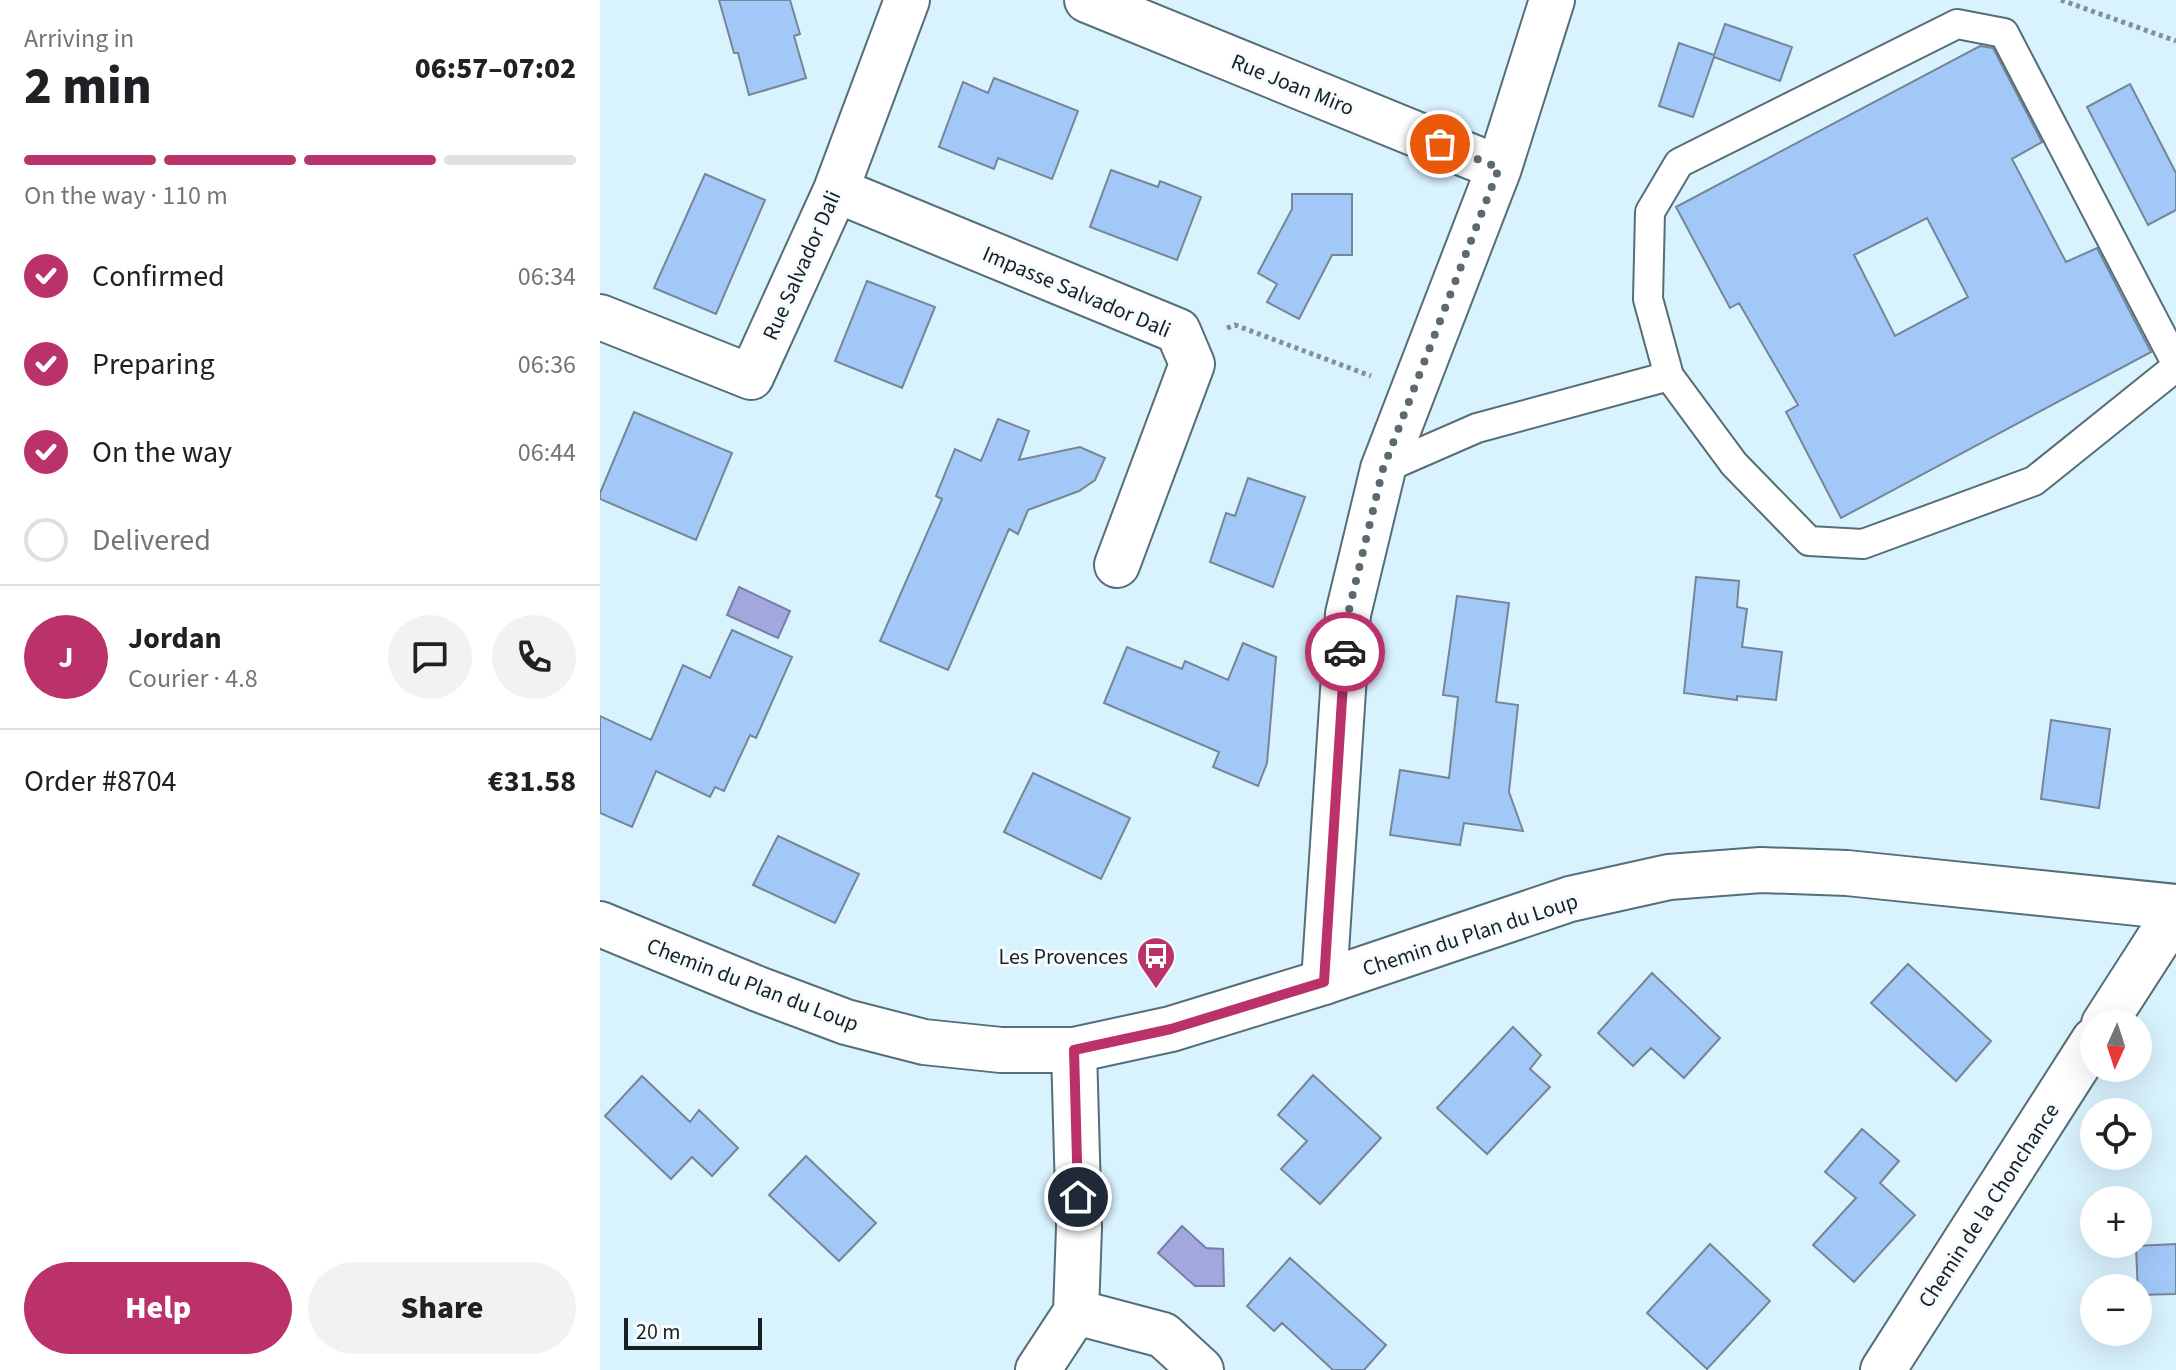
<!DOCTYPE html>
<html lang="en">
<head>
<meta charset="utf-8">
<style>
  body { margin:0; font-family:"Source Sans 3",sans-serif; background:#f2f2f2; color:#202124; height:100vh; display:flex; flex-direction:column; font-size:30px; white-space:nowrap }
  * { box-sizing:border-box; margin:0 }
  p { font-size:26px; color:#757577 }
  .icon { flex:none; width:44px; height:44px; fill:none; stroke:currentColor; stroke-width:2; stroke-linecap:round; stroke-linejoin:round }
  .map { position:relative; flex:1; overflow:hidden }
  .drawer { display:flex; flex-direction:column; background:#fff; width:600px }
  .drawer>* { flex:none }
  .needle { width:52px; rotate:183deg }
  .fabs { position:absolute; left:1480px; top:1010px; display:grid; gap:16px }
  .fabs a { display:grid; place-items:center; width:72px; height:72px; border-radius:50%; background:#fff; box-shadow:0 8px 32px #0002; font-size:40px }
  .scale { position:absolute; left:24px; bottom:20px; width:138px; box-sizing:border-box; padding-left:8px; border:4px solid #172125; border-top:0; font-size:22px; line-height:28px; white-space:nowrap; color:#172125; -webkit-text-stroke:6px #f6fcfe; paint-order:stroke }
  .pin { position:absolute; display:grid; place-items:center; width:68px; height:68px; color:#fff; margin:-34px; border:4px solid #fff; border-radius:50%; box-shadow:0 2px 8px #0007 }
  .courier { position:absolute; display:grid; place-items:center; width:80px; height:80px; margin:-40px; border:6px solid #bb316a; border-radius:50%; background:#fff; color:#222; box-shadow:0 2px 10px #0007 }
  .headline em { font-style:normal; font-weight:800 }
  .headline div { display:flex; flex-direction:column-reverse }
  .headline { display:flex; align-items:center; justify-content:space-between; height:136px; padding:0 24px }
  h1 { font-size:52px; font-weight:800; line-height:60px }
  .bar { display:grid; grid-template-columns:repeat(4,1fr); gap:12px 8px; align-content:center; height:96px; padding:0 24px }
  .bar i { height:10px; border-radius:6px; background:#e0e0e0 }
  .bar .current { background:#bb316a }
  .bar p { grid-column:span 4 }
  .line { display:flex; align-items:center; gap:20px; padding:0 24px; border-top:2px solid #e0e0e0 }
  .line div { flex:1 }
  .round { display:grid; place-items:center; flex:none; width:84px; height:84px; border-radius:42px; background:#f2f2f2 }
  ol { padding:0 24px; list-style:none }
  li { display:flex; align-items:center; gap:24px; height:88px }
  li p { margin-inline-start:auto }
  li .icon { padding:8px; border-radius:50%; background:#bb316a; color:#fff; stroke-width:4 }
  li:last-child { color:#757577 }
  li i { width:44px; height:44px; border:4px solid #e0e0e0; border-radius:50% }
  .primary-button { display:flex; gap:16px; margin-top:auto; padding:16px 24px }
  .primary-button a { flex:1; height:92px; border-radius:48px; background:#bb316a; color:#fff; font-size:32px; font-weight:800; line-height:92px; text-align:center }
  .primary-button a+a { background:#f2f2f2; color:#202124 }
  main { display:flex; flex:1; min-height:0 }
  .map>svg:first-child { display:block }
</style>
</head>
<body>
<main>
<section class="drawer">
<div class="headline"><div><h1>2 min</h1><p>Arriving in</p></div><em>06:57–07:02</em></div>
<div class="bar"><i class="current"></i><i class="current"></i><i class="current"></i><i></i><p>On the way · 110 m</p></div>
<ol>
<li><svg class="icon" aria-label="check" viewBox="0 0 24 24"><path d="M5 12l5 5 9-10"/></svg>Confirmed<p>06:34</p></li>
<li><svg class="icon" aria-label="check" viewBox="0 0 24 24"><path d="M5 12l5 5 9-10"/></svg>Preparing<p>06:36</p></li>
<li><svg class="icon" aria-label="check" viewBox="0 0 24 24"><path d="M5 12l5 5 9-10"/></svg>On the way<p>06:44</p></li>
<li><i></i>Delivered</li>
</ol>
<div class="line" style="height:144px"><b class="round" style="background:#bb316a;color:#fff">J</b><div><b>Jordan</b><p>Courier · 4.8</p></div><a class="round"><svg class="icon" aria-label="chat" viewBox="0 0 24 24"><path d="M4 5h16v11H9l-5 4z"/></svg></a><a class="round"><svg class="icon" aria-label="phone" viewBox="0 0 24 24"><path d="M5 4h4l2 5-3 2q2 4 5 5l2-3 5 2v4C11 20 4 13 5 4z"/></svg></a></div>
<div class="line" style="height:104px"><div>Order #8704</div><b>€31.58</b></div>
<div class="primary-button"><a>Help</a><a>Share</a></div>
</section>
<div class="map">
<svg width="1576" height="1370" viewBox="0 0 1576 1370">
  <rect width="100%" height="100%" fill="#d8f2fe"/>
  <!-- water -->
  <path fill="#a2a7dd" stroke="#787fa6" stroke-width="2" d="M139,587L190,611L178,638L127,615Z
    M582,1226L606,1248L623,1249L624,1286H595L558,1253Z"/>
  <!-- building -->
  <path fill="#a1c8f7" stroke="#768597" stroke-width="2" fill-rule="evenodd" d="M119,0H190L200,34L194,36L206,78L149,95L138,53H134Z
    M1125,24L1192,47L1180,81L1114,57L1093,117L1059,106L1079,43L1114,55Z
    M1380,46L1393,48L1442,142L1412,159L1466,262L1497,248L1551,352L1241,518L1186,412L1198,405L1139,303L1130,308L1076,207ZM1327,218L1368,297L1295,336L1254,255Z
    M394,78L478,111L452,179L398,158L394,169L339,147L363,82L388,93Z
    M1530,84L1576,173V210L1548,225L1487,107Z
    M511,170L558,187L560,181L601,197L577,260L490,227Z
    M105,174L165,200L116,314L54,288Z
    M692,194H752V255H732L699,319L667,302L677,284L658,273L692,209Z
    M267,281L335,307L302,388L235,361Z
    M34,412L132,453L96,540L0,499V493Z
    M398,419L429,431L419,460L480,447L505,458L495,480L479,491L428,510L418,534L409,529L348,670L280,641L342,499L336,496L355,449L381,461Z
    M648,478L705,497L673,587L610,562L626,513L635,516Z
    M1096,577L1139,581L1137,607L1147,609L1142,647L1182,652L1176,700L1137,696V700L1084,693Z
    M857,596L909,603L896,702L918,705L909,792L923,831L864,823L860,845L790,835L800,770L849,778L858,697L843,695Z
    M132,630L192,657L156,738L150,735L124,791L115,787L110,797L56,771L32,827L0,813V716L51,740L83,665L110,678Z
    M643,643L676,657L667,763L658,786L613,767L619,752L504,703L527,647L582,669L585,661L628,680Z
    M1451,720L1510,729L1499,808L1441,799Z
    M433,773L530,818L501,879L404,832Z
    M178,836L259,874L235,923L153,885Z
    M1308,964L1391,1041L1356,1081L1271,1003Z
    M1052,973L1120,1038L1084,1078L1051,1048L1033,1066L998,1033Z
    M913,1027L941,1055L930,1069L950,1087L887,1154L837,1108Z
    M713,1075L781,1138L720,1204L681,1169L707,1141L678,1115Z
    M42,1076L90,1122L99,1110L138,1148L112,1176L92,1157L71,1179L5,1116Z
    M1262,1129L1299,1161L1280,1183L1315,1215L1254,1282L1213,1245L1256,1198L1225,1172Z
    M206,1156L276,1223L239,1261L169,1195Z
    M1110,1244L1170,1301L1107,1369L1047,1313Z
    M1576,1244V1294L1538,1295L1536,1246Z
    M690,1258L786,1345L764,1370H733L682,1323L674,1331L647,1306Z"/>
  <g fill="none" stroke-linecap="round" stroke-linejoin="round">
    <defs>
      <path id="lane" d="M1576,363L1404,33L1357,24L1079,163L1050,212L1048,299L1069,376L1134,464L1209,541L1263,544L1434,481L1576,367
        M783,469L877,428L1069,376"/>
      <path id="street" d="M487,0L899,168
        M236,190L578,331L592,364L517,565
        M0,317L151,377L236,190L307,0
        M724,982L748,614L783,469L899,168L952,0
        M1504,1024L1576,912
        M476,1312L563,1335L601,1370
        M438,1370L476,1312L479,1228L474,1050
        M1283,1370L1494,1040"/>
      <path id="secondary" d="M0,924L158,989L246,1022L324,1042L401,1050H474L571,1029L724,982L970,899L1069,877L1161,870L1247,873L1576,907"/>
    </defs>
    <!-- lane casing -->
    <use href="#lane" stroke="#566e78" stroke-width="32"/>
    <!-- street casing -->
    <use href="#street" stroke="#566e78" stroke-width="48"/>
    <!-- secondary casing -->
    <use href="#secondary" stroke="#566e78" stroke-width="48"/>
    <!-- path -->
    <path stroke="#7e9099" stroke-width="5" stroke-dasharray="4 4" stroke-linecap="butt" d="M1461,0L1576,41
      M627,328L635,325L771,376"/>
    <!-- lane -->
    <use href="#lane" stroke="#fff" stroke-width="28"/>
    <!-- street -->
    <use href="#street" stroke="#fff" stroke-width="44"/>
    <!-- secondary -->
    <use href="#secondary" stroke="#fff" stroke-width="44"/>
  </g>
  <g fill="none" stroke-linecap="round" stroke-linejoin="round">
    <!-- done -->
    <path stroke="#5b6a71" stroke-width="8" stroke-dasharray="0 14.4" d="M745,652L748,614L783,469L899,168L840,144"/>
    <!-- route -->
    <path stroke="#bb316a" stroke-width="10" d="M478,1197L474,1050L571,1029L724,982L745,652"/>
  </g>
  <!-- icons -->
  <defs>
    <symbol id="bus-pin" viewBox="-11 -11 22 30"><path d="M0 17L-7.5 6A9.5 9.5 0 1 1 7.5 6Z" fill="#bb316a" stroke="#f6fcfe"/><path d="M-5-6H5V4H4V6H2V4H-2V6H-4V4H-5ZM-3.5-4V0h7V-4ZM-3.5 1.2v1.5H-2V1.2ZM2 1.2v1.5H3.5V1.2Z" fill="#fff"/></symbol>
  </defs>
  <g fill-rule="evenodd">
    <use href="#bus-pin" x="534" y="934" width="44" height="60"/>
  </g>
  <g text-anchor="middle" stroke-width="6" stroke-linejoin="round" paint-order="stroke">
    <!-- street labels -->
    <g font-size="22" fill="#172125" stroke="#f6fcfe">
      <text transform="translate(693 84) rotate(22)" y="8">Rue Joan Miro</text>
      <text transform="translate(201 265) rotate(-66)" y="8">Rue Salvador Dali</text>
      <text transform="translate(477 291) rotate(23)" y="8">Impasse Salvador Dali</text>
      <text transform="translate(870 934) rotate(-18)" y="8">Chemin du Plan du Loup</text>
      <text transform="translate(153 984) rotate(21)" y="8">Chemin du Plan du Loup</text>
      <text transform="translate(1388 1205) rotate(-57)" y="8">Chemin de la Chonchance</text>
    </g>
    <!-- poi labels -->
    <g font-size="22" fill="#172125" stroke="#f6fcfe" text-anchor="end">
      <text x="528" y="964">Les Provences</text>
    </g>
  </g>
</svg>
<div class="fabs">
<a><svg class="needle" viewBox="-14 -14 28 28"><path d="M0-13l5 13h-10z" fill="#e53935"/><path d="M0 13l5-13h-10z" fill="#757577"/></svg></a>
<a><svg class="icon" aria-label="locate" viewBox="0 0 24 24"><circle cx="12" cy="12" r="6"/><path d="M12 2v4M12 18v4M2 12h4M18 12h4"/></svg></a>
<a>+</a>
<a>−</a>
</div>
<div class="scale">20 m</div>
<div class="pin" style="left:840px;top:144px;background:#ea580c"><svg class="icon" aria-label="bag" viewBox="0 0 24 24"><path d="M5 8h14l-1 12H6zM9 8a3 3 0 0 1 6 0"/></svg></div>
<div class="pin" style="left:478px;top:1197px;background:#1f2937"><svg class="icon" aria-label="home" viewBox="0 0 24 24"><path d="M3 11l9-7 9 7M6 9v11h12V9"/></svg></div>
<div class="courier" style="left:745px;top:652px"><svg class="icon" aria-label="car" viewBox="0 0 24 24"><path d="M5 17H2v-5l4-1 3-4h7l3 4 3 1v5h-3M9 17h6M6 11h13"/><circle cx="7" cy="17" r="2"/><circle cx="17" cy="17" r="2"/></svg></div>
</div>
</main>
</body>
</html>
